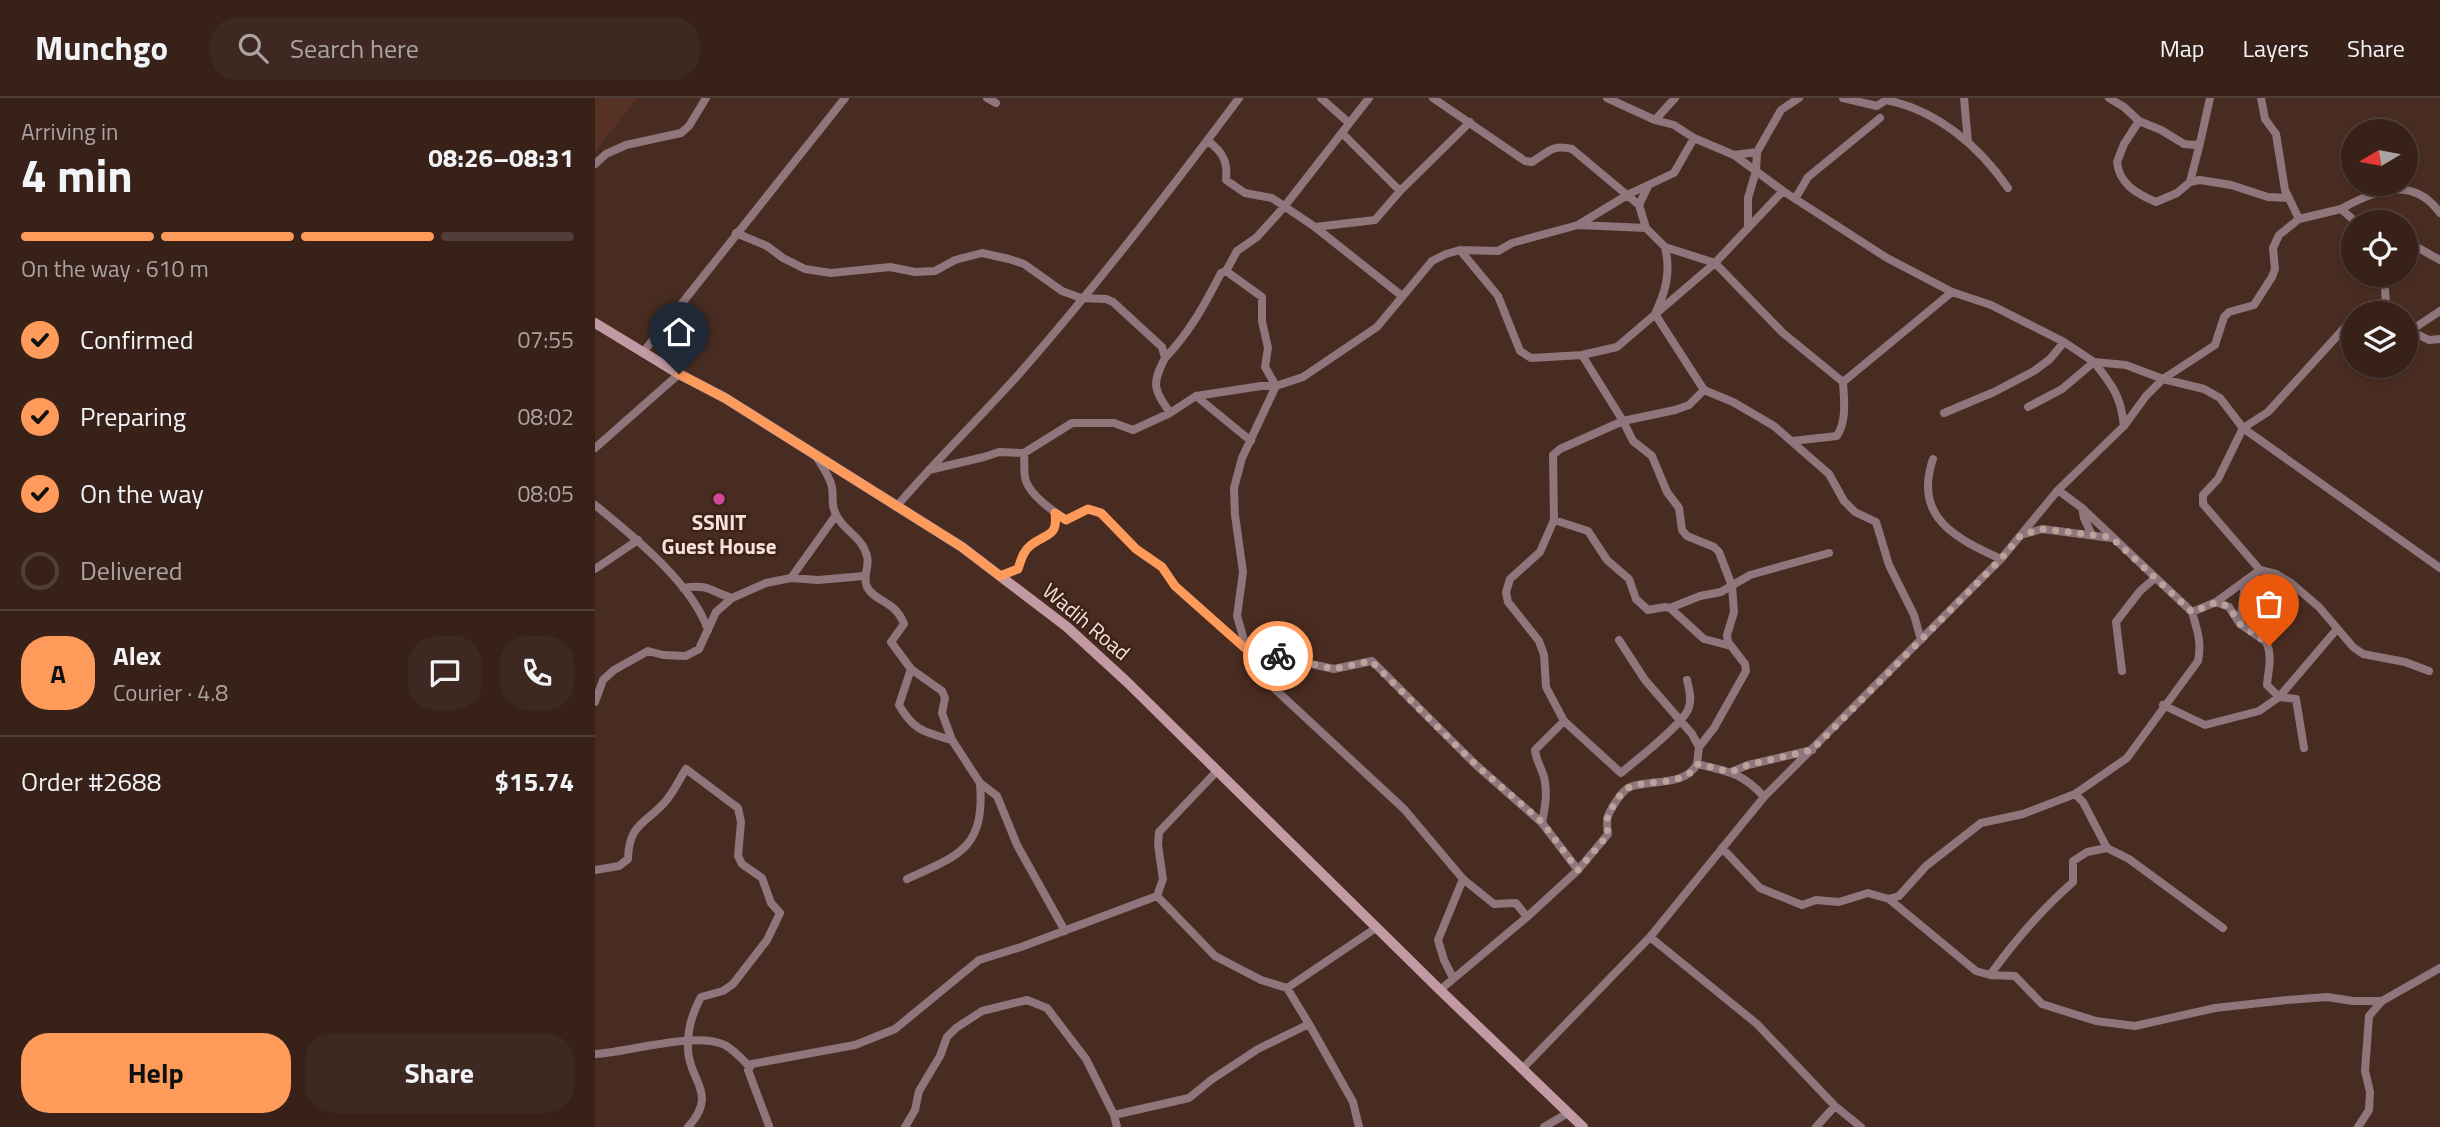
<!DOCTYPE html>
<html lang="en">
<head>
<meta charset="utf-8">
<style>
  body { margin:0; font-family:"Titillium Web",sans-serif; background:#3e2922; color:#f1f3f6; height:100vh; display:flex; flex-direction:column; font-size:26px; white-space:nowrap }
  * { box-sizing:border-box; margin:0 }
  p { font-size:23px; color:#aaa3a2 }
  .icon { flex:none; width:38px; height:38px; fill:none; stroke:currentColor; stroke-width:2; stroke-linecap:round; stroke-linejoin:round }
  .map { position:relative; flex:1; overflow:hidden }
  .panel { display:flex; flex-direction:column; background:#372119; width:595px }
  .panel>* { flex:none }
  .needle { width:46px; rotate:260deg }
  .fabs { position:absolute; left:1746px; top:21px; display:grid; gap:14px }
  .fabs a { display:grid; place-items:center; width:77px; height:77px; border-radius:50%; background:#372119; box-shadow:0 2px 5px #0004,0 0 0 2px #513e38; font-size:35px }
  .pin { position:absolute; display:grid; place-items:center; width:60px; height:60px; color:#fff; margin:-72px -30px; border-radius:50% 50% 50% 0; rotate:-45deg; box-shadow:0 0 7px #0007 }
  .pin .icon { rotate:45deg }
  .courier { position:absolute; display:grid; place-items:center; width:70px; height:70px; margin:-35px; border:5px solid #ff9b5a; border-radius:50%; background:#fff; color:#222; box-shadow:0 2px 9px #0007 }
  .summary em { font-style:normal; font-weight:700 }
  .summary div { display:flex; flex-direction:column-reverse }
  .summary { display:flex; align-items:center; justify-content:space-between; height:119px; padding:0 21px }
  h1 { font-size:46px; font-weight:700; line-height:52px }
  .bar { display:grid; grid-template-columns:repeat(4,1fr); gap:10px 7px; align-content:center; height:84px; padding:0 21px }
  .bar i { height:9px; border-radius:5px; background:#513e38 }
  .bar .on { background:#ff9b5a }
  .bar p { grid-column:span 4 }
  .line { display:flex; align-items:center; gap:18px; padding:0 21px; border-top:2px solid #513e38 }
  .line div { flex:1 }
  .round { display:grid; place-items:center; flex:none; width:74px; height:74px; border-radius:28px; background:#3e2922 }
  ol { padding:0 21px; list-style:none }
  li { display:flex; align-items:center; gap:21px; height:77px }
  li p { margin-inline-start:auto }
  li .icon { padding:7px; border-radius:50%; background:#ff9b5a; color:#111; stroke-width:4 }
  li:last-child { color:#aaa3a2 }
  li i { width:38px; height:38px; border:4px solid #513e38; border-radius:50% }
  .action { display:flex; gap:14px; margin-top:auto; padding:14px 21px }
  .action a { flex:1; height:80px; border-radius:28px; background:#ff9b5a; color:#111; font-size:28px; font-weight:700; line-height:80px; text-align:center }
  .action a+a { background:#3e2922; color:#f1f3f6 }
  header { display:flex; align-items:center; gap:42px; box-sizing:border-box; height:98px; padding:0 35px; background:#372119; border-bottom:2px solid #513e38 }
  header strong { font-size:33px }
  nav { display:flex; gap:38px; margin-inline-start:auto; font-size:24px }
  .search { width:490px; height:63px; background:#3e2922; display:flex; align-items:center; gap:18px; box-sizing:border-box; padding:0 24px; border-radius:28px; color:#aaa3a2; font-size:26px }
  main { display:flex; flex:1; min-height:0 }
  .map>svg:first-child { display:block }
</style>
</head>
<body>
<header>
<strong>Munchgo</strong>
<div class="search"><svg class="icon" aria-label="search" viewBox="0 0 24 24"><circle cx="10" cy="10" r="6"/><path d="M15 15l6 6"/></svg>Search here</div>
<nav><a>Map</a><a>Layers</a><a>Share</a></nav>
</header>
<main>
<section class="panel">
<div class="summary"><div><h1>4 min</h1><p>Arriving in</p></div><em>08:26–08:31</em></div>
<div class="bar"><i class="on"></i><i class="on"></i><i class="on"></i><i></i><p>On the way · 610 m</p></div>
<ol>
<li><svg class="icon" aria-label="check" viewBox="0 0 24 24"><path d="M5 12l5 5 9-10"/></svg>Confirmed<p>07:55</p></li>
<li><svg class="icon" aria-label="check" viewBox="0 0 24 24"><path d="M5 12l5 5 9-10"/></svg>Preparing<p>08:02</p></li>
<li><svg class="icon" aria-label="check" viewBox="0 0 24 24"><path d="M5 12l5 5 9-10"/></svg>On the way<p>08:05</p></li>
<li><i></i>Delivered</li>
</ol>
<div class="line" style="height:126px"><b class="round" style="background:#ff9b5a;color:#111">A</b><div><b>Alex</b><p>Courier · 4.8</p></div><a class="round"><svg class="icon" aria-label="chat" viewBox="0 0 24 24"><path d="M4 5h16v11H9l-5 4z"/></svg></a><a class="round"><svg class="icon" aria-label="phone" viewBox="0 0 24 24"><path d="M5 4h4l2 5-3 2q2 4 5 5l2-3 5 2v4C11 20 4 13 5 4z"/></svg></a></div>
<div class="line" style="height:91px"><div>Order #2688</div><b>$15.74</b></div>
<div class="action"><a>Help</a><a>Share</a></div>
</section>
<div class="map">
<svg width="1845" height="1029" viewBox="0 0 1845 1029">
  <rect width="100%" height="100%" fill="#492c21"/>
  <!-- built -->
  <path fill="#563225" d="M0,0H42L0,54Z"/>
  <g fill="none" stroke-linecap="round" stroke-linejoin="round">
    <!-- street -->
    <path stroke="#8e767c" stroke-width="8" d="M392,0L401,5
      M726,0L754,25
      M838,0L930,63L937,64C954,54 956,46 977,51L1044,107
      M1012,0L1060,22L1079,27L1099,40L1139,57L1188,93L1292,160L1357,194L1396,207L1469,244L1499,264L1531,267L1568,281L1609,291L1625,300L1648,330L1845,470
      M1248,0L1282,8L1294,0
      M1369,0L1373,44
      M1514,0L1529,9L1544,23L1566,32L1589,46L1600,47L1605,45L1615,0
      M1666,0L1670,21L1681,36L1690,92L1704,121
      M1291,2C1342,12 1384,48 1413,90
      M1060,22L1080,0
      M1544,23L1529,46L1522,64C1524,86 1542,96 1561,104L1582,95L1595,84L1605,82L1636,87L1673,99L1693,100
      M613,43C628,54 633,64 631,82L650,95L677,100L720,129L807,198
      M1139,57L1162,54L1186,12L1204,0
      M0,66L11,56L31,47L86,35L94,28L111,0
      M1595,84L1605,45
      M805,93L875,24
      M1200,101L1213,79L1285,20
      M1746,111C1780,92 1818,77 1845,115
      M983,127L1051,130L1070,149L1120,165L1188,235L1248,284C1249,302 1252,322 1242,338L1197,343
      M720,129L780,122L805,93L747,35
      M1051,130L1044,107L1053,88
      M1153,130V100L1161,73L1162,54
      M141,135L172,148L188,160L210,171L236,175L295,169L320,174L340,173L360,162L387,155L414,161L429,166L467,193L486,200L511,201L518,204L567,249L570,260C556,287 559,291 575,315
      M1811,143L1845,162
      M1070,149C1076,174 1071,193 1060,216L1109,292
      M865,152L903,198L925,253L936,260L987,257L1022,249L1120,165L1188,93
      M631,173L667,199V223L673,250L670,269L681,288L647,360L639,390L640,417L648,474L642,518L652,552L667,579L809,711L868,781L899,806L921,805L932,819
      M1780,177L1790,190L1791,207L1795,215
      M1811,229H1821L1845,213
      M1811,231L1834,242L1845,241
      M49,253L250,0
      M987,257L1028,323L1038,343L1057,358L1072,394L1084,410L1087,432L1092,438L1119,449L1124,454L1137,488L1139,514L1132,537L1133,544L1150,566L1151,573L1119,630L1104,649
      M570,260C595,234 610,206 626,175L631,173L642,153L662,139L689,109L774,0
      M1248,284L1357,194
      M601,298L656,343
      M1433,309L1467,291L1499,264C1517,287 1526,298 1529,328
      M1349,315L1399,294L1439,273L1455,261L1469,244
      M0,350L84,276
      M429,355C430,363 428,375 431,383C436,398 458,413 471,422L493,411L506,415L541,451L567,469L580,488L652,552L739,571L777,563L881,667L947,725L983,772
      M222,360C227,368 235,379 237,389C239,401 235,407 243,420C251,434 267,439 272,458C275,469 267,478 272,489C281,505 300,502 309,526L296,544L316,571L304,607C319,633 329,634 357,642L385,685L402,698L422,747L470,833
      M1338,361C1318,419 1360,440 1406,461
      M334,372L389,359L404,354L429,355L477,325H519L538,332L575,315L601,298L666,288H681L708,279L782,229L837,163L851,156L865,152L903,153L917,145L983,127L1034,96L1079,75L1099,40
      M0,407C38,438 97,485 113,532
      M301,409C340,363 384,321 424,276C502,187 574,94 644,0
      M1487,410L1489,420L1496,435
      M959,422L993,433L1012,462L1034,481L1041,501L1053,512L1070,509L1075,510L1109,541L1136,548
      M1426,437L1447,431L1516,440
      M0,471L43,442
      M1665,472L1681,476L1696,485L1724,509L1758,549L1768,556L1810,564L1834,573
      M405,478L423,471C426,462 428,453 436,447C452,435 463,439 460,415
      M196,480L241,417
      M88,490C115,486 114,493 137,500L171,485L196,480L223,482L269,478
      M1621,504L1634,509L1645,526L1671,544C1678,558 1673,573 1672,587L1684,599L1701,601L1709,650
      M1075,510L1105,498L1126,494L1155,477L1234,455
      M1597,514L1621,504L1665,472L1608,406V397L1623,381L1648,330L1673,314L1753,226
      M1645,524L1650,485
      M1024,542L1050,582L1097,636L1104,649L1102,666
      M316,571L347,593L350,600L347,615L357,642
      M1527,573L1521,524L1545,493L1560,480
      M1092,582C1094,591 1097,600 1094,609C1090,625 1040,663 1026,675L969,623L951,589L949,557L944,543L913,504L911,494L915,481L945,454L959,422L958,357L965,351L1028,323L1080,312L1094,307L1109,292L1138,304L1179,328L1234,376L1249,403L1260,414L1281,424L1294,467L1319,517L1326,542
      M0,604L8,582L19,572L53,553L68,557L91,558L104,551L121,514L137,500
      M1568,607L1610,627L1664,613L1684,599L1742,531
      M1136,674L1153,667L1217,652
      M1480,696L1488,704L1512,750L1534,761L1628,830
      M947,725C950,709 953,695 949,679C946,669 941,662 940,652L969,623
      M1127,750L1165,790L1207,807L1221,802L1244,804L1273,795L1294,801L1304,798L1331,768L1386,725L1428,716L1480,696L1532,660L1603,563C1607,545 1602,531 1597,514L1487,410L1463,392
      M0,772L24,768L33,761C34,726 49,727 70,704C78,695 84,682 91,671L143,710L146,724L143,758L147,766L167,780L176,805L185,815L172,842L138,886L128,893L106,899C97,915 92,933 93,952C94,983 124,995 93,1029
      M312,781C365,757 390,750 385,685
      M1294,801L1381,873L1395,877L1420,878L1447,906L1501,923L1540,928L1620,910L1692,902L1732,899L1758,903H1787
      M1055,839L1162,926L1240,1008L1266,1029
      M1395,877C1421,841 1445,813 1478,784V763L1492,754L1512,750
      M858,880L849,862L843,842L868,781
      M692,890L781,830
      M845,892L932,819L983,772L1013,736C1011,721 1011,719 1020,705C1024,699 1028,692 1035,689C1056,681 1090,689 1102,666C1132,673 1148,675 1169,699
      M714,926L758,1004L764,1029
      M0,956C35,954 100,933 130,947C139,952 148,962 155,969
      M928,970L1055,839L1169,699L1406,461L1463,392L1529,328L1551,298L1568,281L1620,247L1629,219L1634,214L1659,207L1677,179L1680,171L1678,150L1684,137L1704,121L1746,111L1761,124
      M519,1017L594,1000L616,982L663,951L714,926L692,890L666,882L620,858L562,798
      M174,1028L153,972L157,966L260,947L300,931L384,862L426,849L562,798L568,781L563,747L564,734L622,673
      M310,1029L320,1012L324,993L345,958L352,939L361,930L387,913L432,902L452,910L491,961L519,1017L522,1029
      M949,1029L973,1015
      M1221,1029L1240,1008
      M1763,1029L1774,1012L1775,994L1770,973L1774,918L1787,903L1845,870"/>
    <!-- secondary -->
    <path stroke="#c19aa4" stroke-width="10" d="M0,225L84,276L130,300L367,449L472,529L531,583L845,892L988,1029"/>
  </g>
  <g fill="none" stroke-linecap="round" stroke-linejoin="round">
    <!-- done -->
    <path stroke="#baa39b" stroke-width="7" stroke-dasharray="0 12.6" d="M683,558L739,571L776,563L881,667L947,724L983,772L1013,737C1011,721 1011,719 1020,705C1024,699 1028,692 1035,689C1055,681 1090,689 1102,666L1136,674L1153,667L1217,652L1406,461L1426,437L1447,431L1516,439L1597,514L1622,504L1634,509L1645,526L1671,544L1674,548"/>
    <!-- route -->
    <path stroke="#ff9b5a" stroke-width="9" d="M84,276L130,300L367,449L405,478L423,471C426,462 428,453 436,447C452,435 463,439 460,415L471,422L493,411L506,415L541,451L567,469L580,488L652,552L683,558"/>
  </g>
  <!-- markers -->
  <circle fill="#d1479c" stroke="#3e2217" stroke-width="2.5" cx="124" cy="401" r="7"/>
  <g text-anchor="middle" stroke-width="5" stroke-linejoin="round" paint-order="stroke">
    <!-- poi labels -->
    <g font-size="21" font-weight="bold" fill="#f7e3dc" stroke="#3e2217">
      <text x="124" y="432">SSNIT<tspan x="124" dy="24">Guest House</tspan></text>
    </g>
    <!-- street labels -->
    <g font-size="21" fill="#f7e3dc" stroke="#3e2217">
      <text transform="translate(491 524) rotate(40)" y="7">Wadih Road</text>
    </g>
  </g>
</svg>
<div class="fabs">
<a><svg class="needle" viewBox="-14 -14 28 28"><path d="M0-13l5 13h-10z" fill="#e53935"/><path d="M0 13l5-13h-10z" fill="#aaa3a2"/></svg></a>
<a><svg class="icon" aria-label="locate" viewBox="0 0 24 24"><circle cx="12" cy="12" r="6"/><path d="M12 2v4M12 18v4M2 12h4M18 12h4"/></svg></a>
<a><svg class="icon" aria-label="layers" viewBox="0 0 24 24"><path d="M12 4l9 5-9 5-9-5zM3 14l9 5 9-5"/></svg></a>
</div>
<div class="pin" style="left:1674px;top:548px;background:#ea580c"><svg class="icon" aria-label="bag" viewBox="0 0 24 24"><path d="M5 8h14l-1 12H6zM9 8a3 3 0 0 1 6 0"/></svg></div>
<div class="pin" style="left:84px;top:276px;background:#1f2937"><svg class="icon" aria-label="home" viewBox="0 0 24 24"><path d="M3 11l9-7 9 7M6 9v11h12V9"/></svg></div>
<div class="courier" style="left:683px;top:558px"><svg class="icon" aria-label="bike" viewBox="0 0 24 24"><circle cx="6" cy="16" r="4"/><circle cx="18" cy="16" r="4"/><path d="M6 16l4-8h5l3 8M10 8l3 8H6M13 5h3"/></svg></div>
</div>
</main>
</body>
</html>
